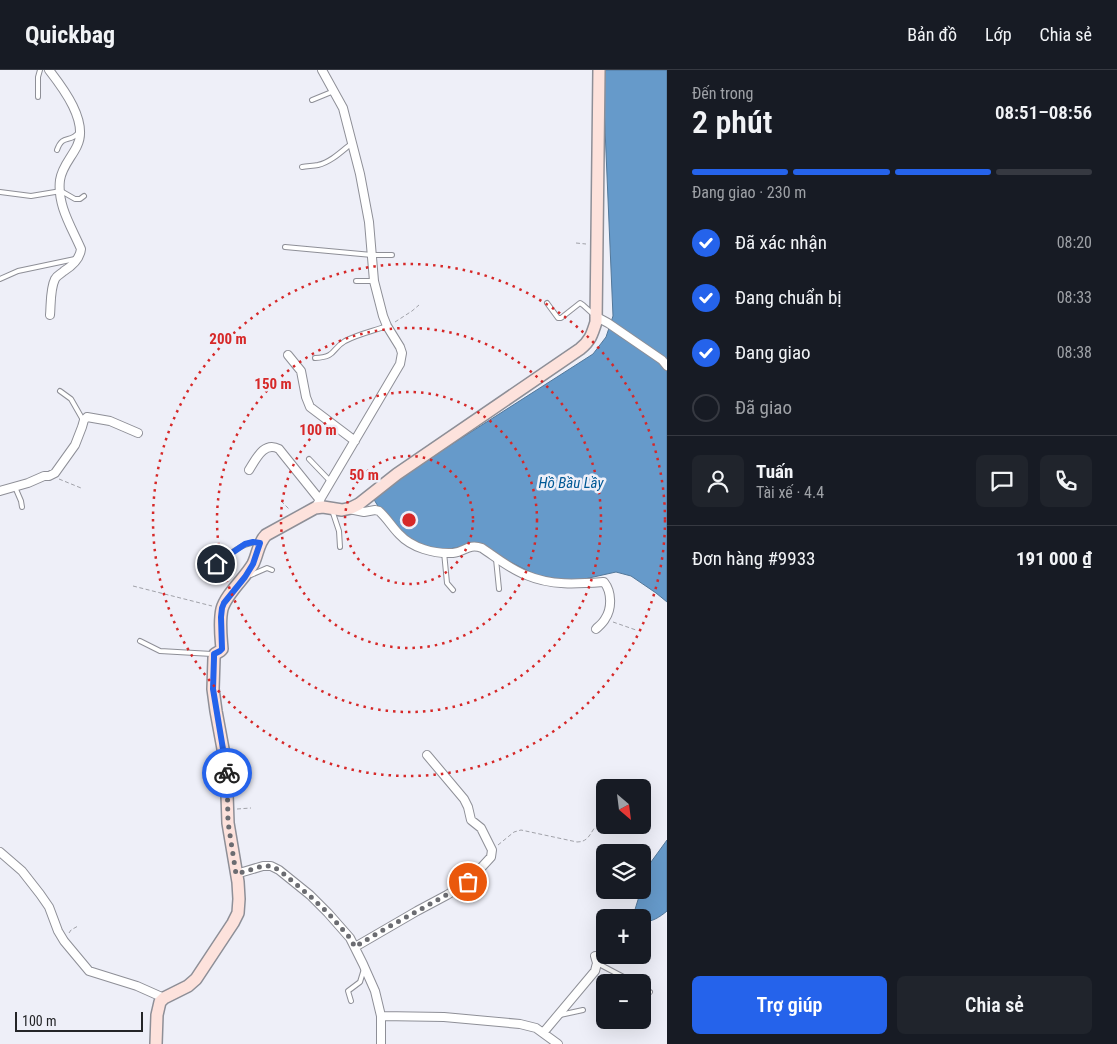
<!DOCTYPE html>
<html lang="vi">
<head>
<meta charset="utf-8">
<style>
  body { margin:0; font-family:"Roboto Condensed",sans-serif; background:#20242c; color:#f1f3f6; height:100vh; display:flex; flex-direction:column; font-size:19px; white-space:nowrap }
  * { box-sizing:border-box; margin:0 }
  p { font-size:16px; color:#9ea1a6 }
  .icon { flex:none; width:28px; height:28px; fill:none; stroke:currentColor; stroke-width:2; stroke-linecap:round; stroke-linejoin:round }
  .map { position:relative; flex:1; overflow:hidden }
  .drawer { display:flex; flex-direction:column; background:#171b24; width:450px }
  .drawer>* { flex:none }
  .needle { width:32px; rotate:152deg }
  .buttons { position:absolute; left:596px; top:709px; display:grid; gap:10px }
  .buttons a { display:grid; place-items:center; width:55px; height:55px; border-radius:8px; background:#171b24; box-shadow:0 5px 20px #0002; font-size:25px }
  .scale { position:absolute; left:15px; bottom:12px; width:128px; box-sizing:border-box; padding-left:5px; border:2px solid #242528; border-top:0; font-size:14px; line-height:18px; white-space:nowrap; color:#242528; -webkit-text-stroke:4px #eeeff8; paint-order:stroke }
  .pin { position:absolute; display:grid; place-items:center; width:42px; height:42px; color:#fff; margin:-21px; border:2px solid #fff; border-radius:50%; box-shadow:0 1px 5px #0007 }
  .courier { position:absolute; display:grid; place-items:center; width:50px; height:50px; margin:-25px; border:4px solid #2563eb; border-radius:50%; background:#fff; color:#222; box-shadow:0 1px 6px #0007 }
  .summary em { font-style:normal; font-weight:600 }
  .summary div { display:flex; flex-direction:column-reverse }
  .summary { display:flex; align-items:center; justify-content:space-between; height:85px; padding:0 25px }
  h1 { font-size:32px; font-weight:600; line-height:38px }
  .bar { display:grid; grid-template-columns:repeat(4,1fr); gap:8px 5px; align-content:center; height:60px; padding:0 25px }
  .bar i { height:6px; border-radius:4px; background:#363941 }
  .bar .current { background:#2563eb }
  .bar p { grid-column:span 4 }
  .line { display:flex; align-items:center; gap:12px; padding:0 25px; border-top:1px solid #363941 }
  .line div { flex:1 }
  .round { display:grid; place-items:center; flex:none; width:52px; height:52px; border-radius:8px; background:#20242c }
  ol { padding:0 25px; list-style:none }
  li { display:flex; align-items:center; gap:15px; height:55px }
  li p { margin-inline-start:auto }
  li .icon { padding:5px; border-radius:50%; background:#2563eb; color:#fff; stroke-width:4 }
  li:last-child { color:#9ea1a6 }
  li i { width:28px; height:28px; border:2px solid #363941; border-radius:50% }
  .action { display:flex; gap:10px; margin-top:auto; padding:10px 25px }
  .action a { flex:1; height:58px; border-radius:8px; background:#2563eb; color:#fff; font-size:20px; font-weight:600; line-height:58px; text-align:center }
  .action a+a { background:#20242c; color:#f1f3f6 }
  header { display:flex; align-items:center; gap:30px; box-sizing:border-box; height:70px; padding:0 25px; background:#171b24; border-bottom:1px solid #363941 }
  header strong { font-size:24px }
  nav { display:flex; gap:28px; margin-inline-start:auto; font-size:18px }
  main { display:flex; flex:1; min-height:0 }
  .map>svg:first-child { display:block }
</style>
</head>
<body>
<header>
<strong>Quickbag</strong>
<nav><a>Bản đồ</a><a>Lớp</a><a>Chia sẻ</a></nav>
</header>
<main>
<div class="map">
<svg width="667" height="974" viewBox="0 0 667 974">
  <rect width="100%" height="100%" fill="#eeeff8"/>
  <!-- water -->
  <path fill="#669aca" stroke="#527799" d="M605,0H667V532L656,523L631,506L616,502L580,510H562L536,505L475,474L444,480L428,479L410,472L381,441L373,428L388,415L593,284L606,267L613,246L603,12Z
    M667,770V841C660,847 652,852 643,852L642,848L634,847L633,846L641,820H642L643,803Z"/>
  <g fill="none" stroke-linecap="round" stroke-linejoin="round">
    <defs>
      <path id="lane" d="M38,27V7L40,0
        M312,30L334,21
        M57,80C63,63 70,74 79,62
        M302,97C307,96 313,96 318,95C331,92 342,81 352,73
        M0,122L31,126L61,121L75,129H80L84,126
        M285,177L372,185H392
        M0,209L18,201L75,189
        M356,211H374
        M547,233L558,248H561L580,233L583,235L594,245
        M315,288C337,287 331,279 345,271C358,264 373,261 387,256
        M60,321L71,329L83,350
        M309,389L331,412
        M15,417L21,431L22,437
        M332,440L339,461L340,477
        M444,482L447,513L453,520
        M496,489L499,519
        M216,494C227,487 244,470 258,473
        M251,505L267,498L272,500
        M140,571L160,581L212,584
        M597,893L633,912
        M642,918L650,922
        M351,931L348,921L360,912L364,899
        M560,945L583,940"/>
      <path id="street" d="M49,0C63,18 89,52 77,76C72,87 62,96 60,110C57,135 71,156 81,179C80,188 72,196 64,201C61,204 57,205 55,209C50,219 51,234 50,245
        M595,246L608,253L662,290L667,296
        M288,285L301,301L306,327L310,337L355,371
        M249,400C256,389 264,371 279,379L320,430
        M0,421L28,413L44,406H49L55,403L75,375L82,357L84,350L87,347L110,351L138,363
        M315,438L400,294L402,283L400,277L387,256L383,246L374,211L369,152L360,104L352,73L343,38L322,0
        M349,439L364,442L375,440L379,441C387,448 392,457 399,464C412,478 434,484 453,483C465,482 468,473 482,478C497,488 510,499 526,505C552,516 577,514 604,512C612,522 612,539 605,549C603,553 599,556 596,559
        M0,782L22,801L40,824L49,837L58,861L64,871L89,901L137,916L164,928
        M236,804L263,796H271L279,800L310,825L328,843L350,868L363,894L375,921L381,946V974
        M355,877L417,841L447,825L468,812L491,787L492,780L481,758L471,750L468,737L464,729L427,685
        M381,946L444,947L520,954L536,958L558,974
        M543,963L595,901L597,893L595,886"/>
      <path id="secondary" d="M156,974L157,945L160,932L164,928L188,916L196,909L233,853L238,843L239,829L238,812L228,753L226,695L216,641L213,619L214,588L215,584L220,581L222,579C221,566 219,552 222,539C226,524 245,508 253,494C258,484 258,473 266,465L315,438L323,437L342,440L351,438L359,434L397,404L580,279C590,271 592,265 596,252L599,0"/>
    </defs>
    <!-- lane casing -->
    <use href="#lane" stroke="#8e8f97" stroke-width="6"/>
    <!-- street casing -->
    <use href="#street" stroke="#8e8f97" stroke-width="10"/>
    <!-- secondary casing -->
    <use href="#secondary" stroke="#8e8f97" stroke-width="14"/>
    <!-- path -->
    <path stroke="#a1a2a9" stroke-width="1" stroke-dasharray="4 2.5" stroke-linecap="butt" d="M576,173L586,174
      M395,252L412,241L419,235
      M59,409L81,418
      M281,431L289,439
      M133,516L212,536
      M613,552L636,560
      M237,739L251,738
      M498,775L514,762L521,760L577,772C588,772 590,764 595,757
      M69,863L71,860L78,856"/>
    <!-- lane -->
    <use href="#lane" stroke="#fff" stroke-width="4"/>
    <!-- street -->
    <use href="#street" stroke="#fff" stroke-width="8"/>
    <!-- secondary -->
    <use href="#secondary" stroke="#fde2dc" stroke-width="11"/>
  </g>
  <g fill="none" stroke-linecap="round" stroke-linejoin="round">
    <!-- done -->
    <path stroke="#6b6c71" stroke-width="5" stroke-dasharray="0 9" d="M227,703L228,752L236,804L263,796H271L279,800L310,826L328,843L350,868L355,877C391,854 431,835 468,812"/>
    <!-- route -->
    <path stroke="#2563eb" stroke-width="6" d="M216,494L245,474L253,472L260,473L253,494L245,507L224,533L222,538L221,547L222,579L220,581L214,584V588L213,619L227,703"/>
  </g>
  <!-- distance rings -->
  <g fill="none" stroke="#d62828" stroke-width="2.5" stroke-dasharray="2.5 5">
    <circle cx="409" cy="450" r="64"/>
    <circle cx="409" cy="450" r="128"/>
    <circle cx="409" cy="450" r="192"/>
    <circle cx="409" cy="450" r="256"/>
  </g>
  <g text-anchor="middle" stroke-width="5" stroke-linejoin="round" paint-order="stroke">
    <!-- water labels -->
    <g font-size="15" font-style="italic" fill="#005995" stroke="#eeeff8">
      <text x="571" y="418">Hồ Bầu Lầy</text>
    </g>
  </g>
  <circle cx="409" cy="450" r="8" fill="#d62828" stroke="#eeeff8" stroke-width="2.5"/>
  <g font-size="15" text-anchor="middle" font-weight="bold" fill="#d62828" stroke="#eeeff8" stroke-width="5" stroke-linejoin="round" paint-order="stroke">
    <text x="228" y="274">200 m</text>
    <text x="273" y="319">150 m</text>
    <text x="318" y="365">100 m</text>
    <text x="364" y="410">50 m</text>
  </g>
</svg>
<div class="buttons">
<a><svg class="needle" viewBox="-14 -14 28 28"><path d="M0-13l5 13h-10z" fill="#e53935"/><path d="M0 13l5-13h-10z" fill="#9ea1a6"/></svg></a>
<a><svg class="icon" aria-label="layers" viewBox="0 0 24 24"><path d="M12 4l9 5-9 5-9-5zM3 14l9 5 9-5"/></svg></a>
<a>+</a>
<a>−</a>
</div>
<div class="scale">100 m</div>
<div class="pin" style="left:468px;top:812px;background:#ea580c"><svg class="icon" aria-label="bag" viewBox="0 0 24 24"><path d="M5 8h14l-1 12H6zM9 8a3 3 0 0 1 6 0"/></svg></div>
<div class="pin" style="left:216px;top:494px;background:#1f2937"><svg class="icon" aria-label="home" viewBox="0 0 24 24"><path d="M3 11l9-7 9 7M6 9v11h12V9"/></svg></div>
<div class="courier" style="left:227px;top:703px"><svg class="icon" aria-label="bike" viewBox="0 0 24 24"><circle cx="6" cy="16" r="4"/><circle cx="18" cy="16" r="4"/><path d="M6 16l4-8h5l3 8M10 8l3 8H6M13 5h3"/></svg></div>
</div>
<section class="drawer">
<div class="summary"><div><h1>2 phút</h1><p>Đến trong</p></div><em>08:51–08:56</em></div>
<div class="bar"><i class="current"></i><i class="current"></i><i class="current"></i><i></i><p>Đang giao · 230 m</p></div>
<ol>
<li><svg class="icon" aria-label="check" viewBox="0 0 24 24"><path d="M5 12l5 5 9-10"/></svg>Đã xác nhận<p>08:20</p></li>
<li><svg class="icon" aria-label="check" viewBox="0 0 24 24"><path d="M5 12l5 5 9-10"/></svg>Đang chuẩn bị<p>08:33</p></li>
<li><svg class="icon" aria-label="check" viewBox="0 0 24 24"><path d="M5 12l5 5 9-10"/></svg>Đang giao<p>08:38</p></li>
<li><i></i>Đã giao</li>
</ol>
<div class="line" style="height:90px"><a class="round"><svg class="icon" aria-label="person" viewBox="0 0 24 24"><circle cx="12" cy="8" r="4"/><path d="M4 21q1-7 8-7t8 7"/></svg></a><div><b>Tuấn</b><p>Tài xế · 4.4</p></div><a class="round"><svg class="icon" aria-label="chat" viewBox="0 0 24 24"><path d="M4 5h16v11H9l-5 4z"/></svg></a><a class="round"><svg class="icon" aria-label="phone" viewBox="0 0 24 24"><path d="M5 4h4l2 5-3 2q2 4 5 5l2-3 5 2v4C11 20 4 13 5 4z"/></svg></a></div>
<div class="line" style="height:65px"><div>Đơn hàng #9933</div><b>191 000 ₫</b></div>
<div class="action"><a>Trợ giúp</a><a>Chia sẻ</a></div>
</section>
</main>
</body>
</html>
